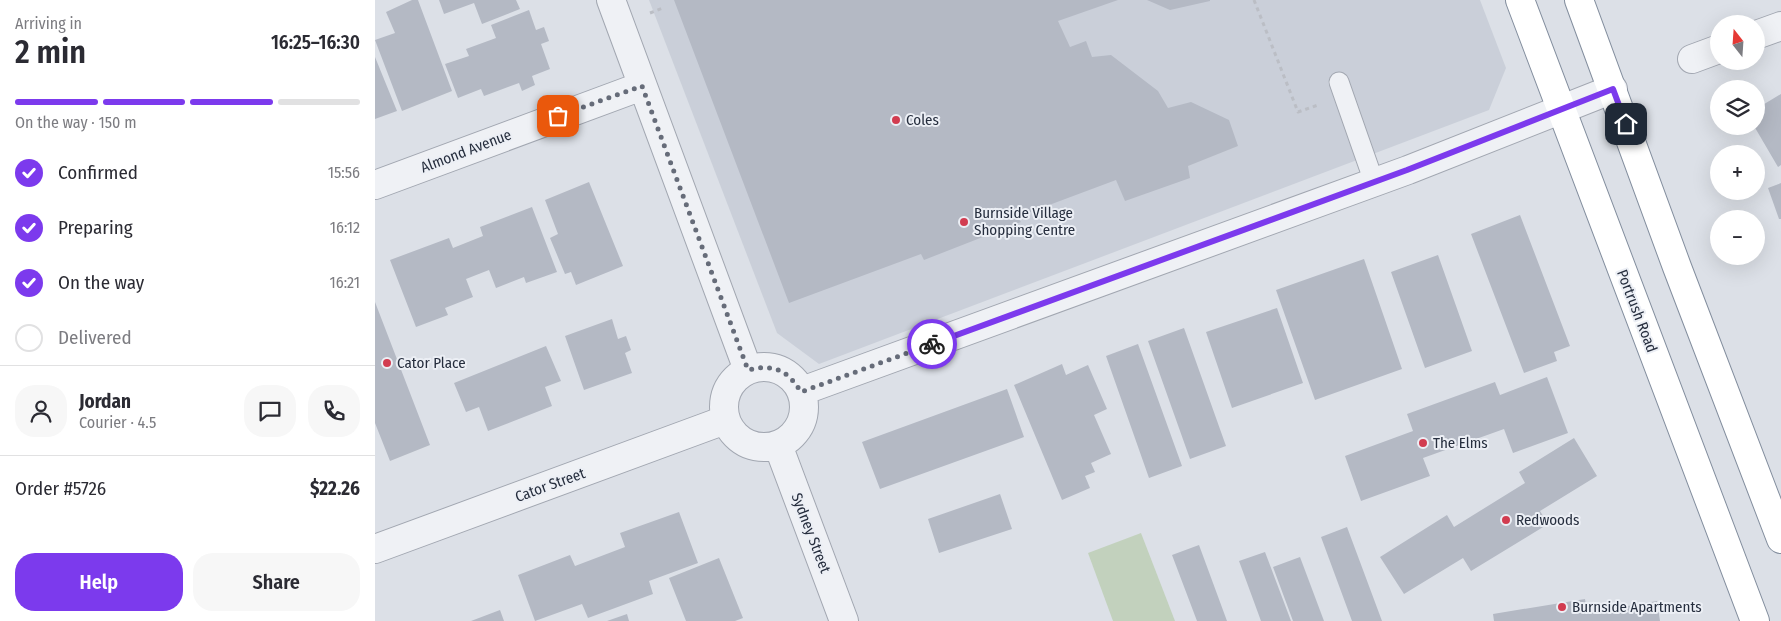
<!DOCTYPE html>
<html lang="en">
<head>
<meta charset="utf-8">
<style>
  body { margin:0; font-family:"Fira Sans Condensed",sans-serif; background:#f7f7f7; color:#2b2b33; height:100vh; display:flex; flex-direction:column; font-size:19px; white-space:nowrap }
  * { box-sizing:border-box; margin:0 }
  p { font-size:16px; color:#7c7c81 }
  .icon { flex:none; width:28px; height:28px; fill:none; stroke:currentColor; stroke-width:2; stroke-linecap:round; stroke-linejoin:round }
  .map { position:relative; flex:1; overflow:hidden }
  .sheet { display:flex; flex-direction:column; background:#fff; width:375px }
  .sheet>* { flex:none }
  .needle { width:32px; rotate:343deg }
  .tools { position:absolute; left:1335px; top:15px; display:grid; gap:10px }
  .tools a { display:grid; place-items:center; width:55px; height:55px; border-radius:50%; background:#fff; box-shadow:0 5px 20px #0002; font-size:25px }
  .pin { position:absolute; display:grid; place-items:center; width:42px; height:42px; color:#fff; margin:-21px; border-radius:10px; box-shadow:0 2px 8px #0006 }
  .courier { position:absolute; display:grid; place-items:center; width:50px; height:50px; margin:-25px; border:4px solid #7c3aed; border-radius:50%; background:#fff; color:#222; box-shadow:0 1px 6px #0007 }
  .head em { font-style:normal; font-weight:600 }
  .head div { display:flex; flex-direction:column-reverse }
  .head { display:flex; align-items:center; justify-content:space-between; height:85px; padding:0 15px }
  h1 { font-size:32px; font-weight:600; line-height:38px }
  .bar { display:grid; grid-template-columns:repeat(4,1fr); gap:8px 5px; align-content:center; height:60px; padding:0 15px }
  .bar i { height:6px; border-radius:4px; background:#e1e1e2 }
  .bar .on { background:#7c3aed }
  .bar p { grid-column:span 4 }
  .line { display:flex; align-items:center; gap:12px; padding:0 15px; border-top:1px solid #e1e1e2 }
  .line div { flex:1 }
  .round { display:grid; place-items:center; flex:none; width:52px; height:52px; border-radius:20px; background:#f7f7f7 }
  ol { padding:0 15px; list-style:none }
  li { display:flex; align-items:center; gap:15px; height:55px }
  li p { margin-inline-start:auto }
  li .icon { padding:5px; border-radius:50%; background:#7c3aed; color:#fff; stroke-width:4 }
  li:last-child { color:#7c7c81 }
  li i { width:28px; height:28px; border:2px solid #e1e1e2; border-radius:50% }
  .button { display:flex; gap:10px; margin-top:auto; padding:10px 15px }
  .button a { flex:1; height:58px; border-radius:20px; background:#7c3aed; color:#fff; font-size:20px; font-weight:600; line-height:58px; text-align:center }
  .button a+a { background:#f7f7f7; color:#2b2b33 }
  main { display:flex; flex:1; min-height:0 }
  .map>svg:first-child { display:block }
</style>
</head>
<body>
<main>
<section class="sheet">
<div class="head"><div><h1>2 min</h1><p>Arriving in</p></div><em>16:25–16:30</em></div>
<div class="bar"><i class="on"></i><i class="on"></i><i class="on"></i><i></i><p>On the way · 150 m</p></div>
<ol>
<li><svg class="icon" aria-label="check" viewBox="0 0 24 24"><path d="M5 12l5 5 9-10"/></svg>Confirmed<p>15:56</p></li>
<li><svg class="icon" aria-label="check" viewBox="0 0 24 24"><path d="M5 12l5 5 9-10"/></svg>Preparing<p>16:12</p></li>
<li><svg class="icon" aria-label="check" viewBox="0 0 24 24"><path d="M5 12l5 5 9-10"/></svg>On the way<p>16:21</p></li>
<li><i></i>Delivered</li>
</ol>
<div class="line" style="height:90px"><a class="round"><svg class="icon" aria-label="person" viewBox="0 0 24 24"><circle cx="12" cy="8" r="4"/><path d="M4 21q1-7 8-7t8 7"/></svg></a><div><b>Jordan</b><p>Courier · 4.5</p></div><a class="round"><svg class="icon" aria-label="chat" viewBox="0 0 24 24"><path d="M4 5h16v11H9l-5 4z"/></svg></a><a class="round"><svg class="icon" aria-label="phone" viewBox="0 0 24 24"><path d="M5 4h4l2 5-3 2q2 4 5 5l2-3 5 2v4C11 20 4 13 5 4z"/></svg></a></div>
<div class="line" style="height:65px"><div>Order #5726</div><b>$22.26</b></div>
<div class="button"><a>Help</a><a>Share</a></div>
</section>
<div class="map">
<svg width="1406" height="621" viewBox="0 0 1406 621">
  <rect width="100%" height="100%" fill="#dce0e7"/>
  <!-- built -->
  <path fill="#cacfd9" d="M274,0H1105L1131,68L1114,110L444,364L402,333Z"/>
  <!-- green -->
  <path fill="#c2d1bd" d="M766,533L800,621H738L713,553Z"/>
  <!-- building -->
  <path fill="#b4b9c4" d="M37,0H43L77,91L27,111L0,40L20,33L11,12Z
    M64,0H141L145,9L107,24L99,3L69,14Z
    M299,0H743L683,21L695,47L711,41L717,57L736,55L783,91L793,108L816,102L854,120L863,146L813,166L815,178L750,201L741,180L642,217L646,222L549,260L546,254L414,303Z
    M772,0H835V1L795,10Z
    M154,10L161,30L169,27L174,41L166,44L175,69L157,76L160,85L147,91L144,83L109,96L106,89L83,98L70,64L94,56L91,49L121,38L116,25Z
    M0,57L22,111L0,119Z
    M1406,94V165L1403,167L1379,126H1381V109Z
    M214,182L248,266L201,285L196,272L190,274L175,238L183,234L170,200Z
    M1406,183V219H1404L1393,188Z
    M157,207L182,272L151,283L149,277L121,288L114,270L91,279L98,297L70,308L73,315L41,327L15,260L74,238L78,248L108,236L105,227Z
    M1145,215L1195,346L1179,352L1182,361L1149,373L1096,234Z
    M1063,255L1097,351L1050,368L1016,272Z
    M989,259L1027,369L940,400L901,290Z
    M0,302L55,445L15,461L0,423Z
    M902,308L928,383L857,408L831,332Z
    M237,319L243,339L251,336L256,350L250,353L257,373L209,390L190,336Z
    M809,328L851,446L815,459L773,341Z
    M763,344L807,466L774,478L731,356Z
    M171,346L186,381L170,387L177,406L113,431L104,407L91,412L79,383Z
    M687,364L691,375L713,365L732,409L719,415L736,454L716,463L720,472L710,476L715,488L687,500L639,385Z
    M1172,377L1193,433L1138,453L1129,429L1048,458L1055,476L986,501L970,456L1038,431L1032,414L1120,382L1125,395Z
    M632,389L649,437L505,489L487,442Z
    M1199,438L1222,476L1165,511L1173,524L1096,571L1088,558L1029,594L1005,557L1072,515L1079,527L1150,483L1144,472Z
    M625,494L637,529L564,553L553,519Z
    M304,512L323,563L274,581L278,594L213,618L207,604L160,621L143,575L195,555L200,566L250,547L245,533Z
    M972,527L1007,621H977L946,537Z
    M824,545L852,621H822L797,555Z
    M890,552L916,621H886L864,561Z
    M925,557L949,621H918L898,567Z
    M344,558L368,618L360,621H311L294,578Z
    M1210,599L1212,613L1282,601L1285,621H1119L1118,614Z
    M125,610L129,621H96Z
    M252,614L254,621H232Z"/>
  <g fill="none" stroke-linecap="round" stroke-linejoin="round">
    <defs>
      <path id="lane" d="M964,82L999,182"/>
      <path id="street" d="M236,0L373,370
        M1381,35L1406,26
        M1317,59L1344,49
        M0,185L267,86
        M349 407a40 40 0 1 1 80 0a40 40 0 1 1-80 0Z
        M427,391L1033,170L1238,89
        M403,445L469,621
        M0,549L350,420"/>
      <path id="highway" d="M1145,0L1380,621
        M1204,0L1302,267L1406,539"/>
    </defs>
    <!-- lane casing -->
    <use href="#lane" stroke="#a2a7b1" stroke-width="21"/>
    <!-- street casing -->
    <use href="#street" stroke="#a2a7b1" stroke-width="30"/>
    <!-- highway casing -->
    <use href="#highway" stroke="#838e9e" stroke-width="30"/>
    <!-- path -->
    <path stroke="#bbbec5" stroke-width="3" stroke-dasharray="4 4" stroke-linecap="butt" d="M879,0L923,112L943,105
      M275,13L288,8"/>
    <!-- lane -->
    <use href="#lane" stroke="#eff1f5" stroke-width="19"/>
    <!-- street -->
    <use href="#street" stroke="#eff1f5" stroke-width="28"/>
    <!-- highway -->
    <use href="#highway" stroke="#fff" stroke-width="28"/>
  </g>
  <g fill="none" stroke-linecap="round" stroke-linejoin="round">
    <!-- done -->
    <path stroke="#666c79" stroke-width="5" stroke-dasharray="0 9" d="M183,116L267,86L373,370C398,364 412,369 426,392L557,344"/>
    <!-- route -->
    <path stroke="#7c3aed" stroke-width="6" d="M557,344L1032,170L1238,89L1251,124"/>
  </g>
  <!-- markers -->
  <g fill="#d23c50" stroke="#eceff5" stroke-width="2">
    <circle cx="521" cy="120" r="5"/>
    <circle cx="589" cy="222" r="5"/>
    <circle cx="12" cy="363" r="5"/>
    <circle cx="1048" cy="443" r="5"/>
    <circle cx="1131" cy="520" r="5"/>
    <circle cx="1187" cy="607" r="5"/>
  </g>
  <g text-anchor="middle" stroke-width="4" stroke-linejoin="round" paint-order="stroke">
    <!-- poi labels -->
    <g font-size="15" fill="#262e3e" stroke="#eceff5" text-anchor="start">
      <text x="531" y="125">Coles</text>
      <text x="599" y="218">Burnside Village<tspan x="599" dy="17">Shopping Centre</tspan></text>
      <text x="22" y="368">Cator Place</text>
      <text x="1058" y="448">The Elms</text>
      <text x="1141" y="525">Redwoods</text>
      <text x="1197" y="612">Burnside Apartments</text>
    </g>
    <!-- street labels -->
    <g font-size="15" fill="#262e3e" stroke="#eceff5">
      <text transform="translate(91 151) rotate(-21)" y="5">Almond Avenue</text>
      <text transform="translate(1262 311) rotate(69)" y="5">Portrush Road</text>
      <text transform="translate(175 485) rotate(-20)" y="5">Cator Street</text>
      <text transform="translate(436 533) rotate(69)" y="5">Sydney Street</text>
    </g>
  </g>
</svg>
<div class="tools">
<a><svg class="needle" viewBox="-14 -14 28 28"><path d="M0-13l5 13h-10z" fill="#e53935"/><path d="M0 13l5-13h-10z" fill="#7c7c81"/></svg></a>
<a><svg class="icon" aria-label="layers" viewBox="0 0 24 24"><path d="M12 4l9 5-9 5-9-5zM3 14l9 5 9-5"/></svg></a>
<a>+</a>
<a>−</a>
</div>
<div class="pin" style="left:183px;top:116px;background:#ea580c"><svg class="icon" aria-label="bag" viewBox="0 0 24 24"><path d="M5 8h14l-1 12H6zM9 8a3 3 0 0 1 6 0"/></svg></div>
<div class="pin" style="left:1251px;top:124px;background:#1f2937"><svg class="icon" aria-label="home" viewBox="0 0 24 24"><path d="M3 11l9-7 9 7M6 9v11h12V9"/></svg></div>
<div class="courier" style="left:557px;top:344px"><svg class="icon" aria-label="bike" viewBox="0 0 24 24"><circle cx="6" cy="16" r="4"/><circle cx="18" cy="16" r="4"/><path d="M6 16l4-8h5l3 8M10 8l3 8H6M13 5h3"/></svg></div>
</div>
</main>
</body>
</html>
